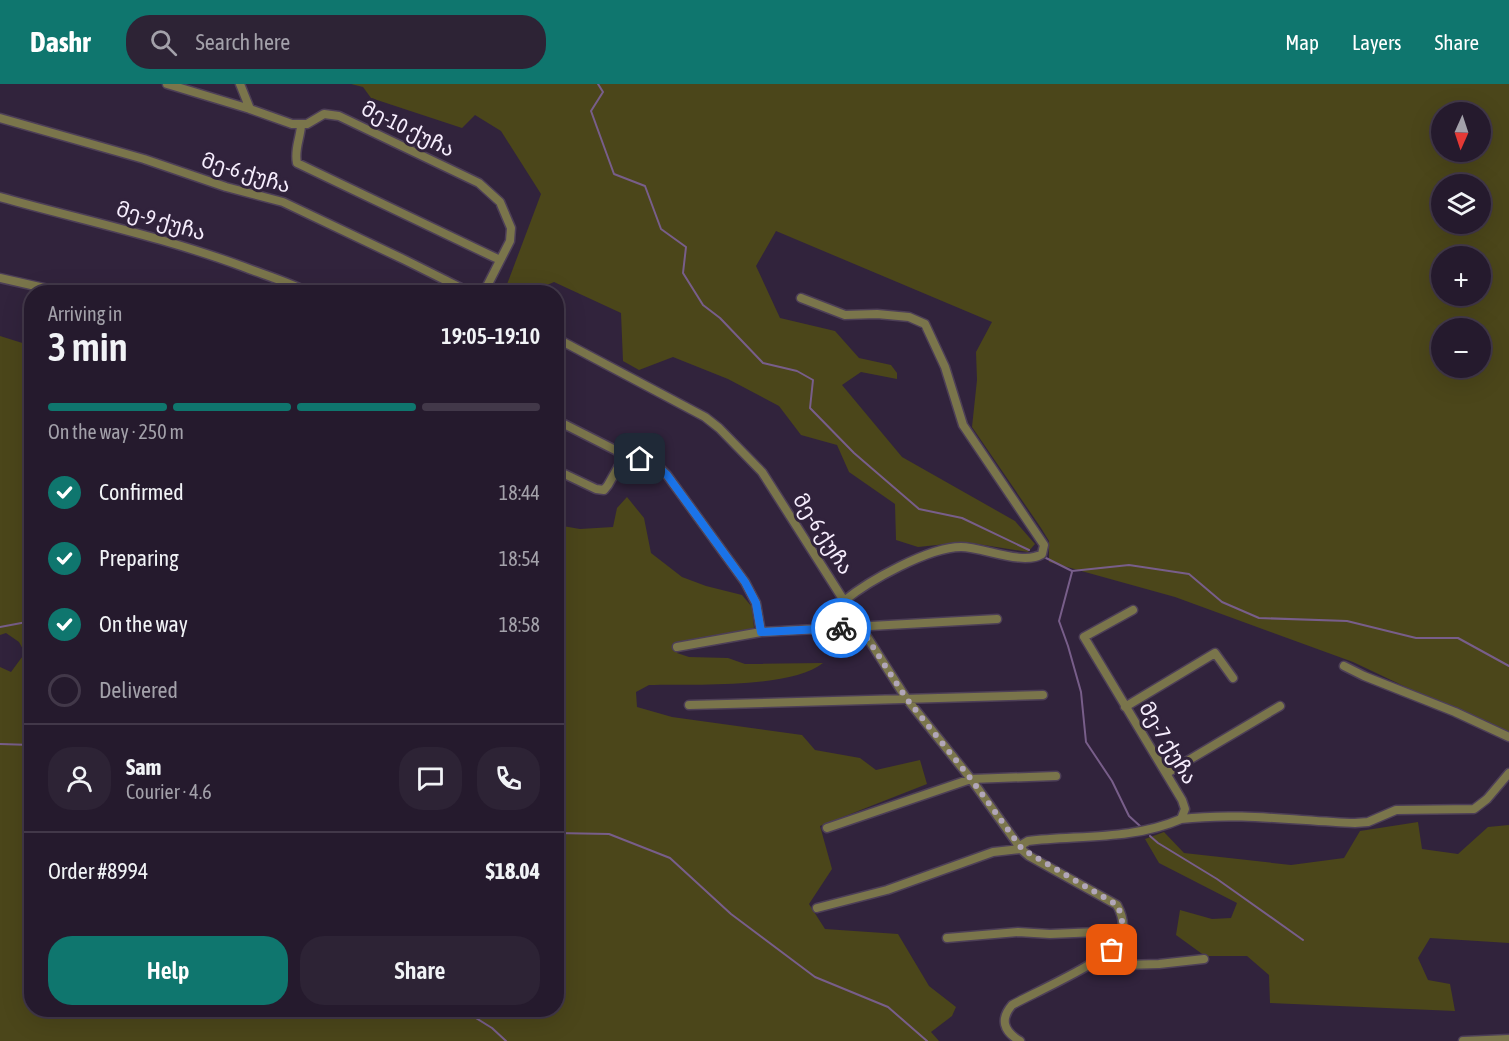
<!DOCTYPE html>
<html lang="en">
<head>
<meta charset="utf-8">
<style>
  body { margin:0; font-family:"Asap Condensed","Noto Sans Georgian",sans-serif; background:#2d2335; color:#f1f3f6; height:100vh; display:flex; flex-direction:column; font-size:22px; white-space:nowrap }
  * { box-sizing:border-box; margin:0 }
  p { font-size:20px; color:#a3a1aa }
  .icon { flex:none; width:33px; height:33px; fill:none; stroke:currentColor; stroke-width:2; stroke-linecap:round; stroke-linejoin:round }
  .map { position:relative; flex:1; overflow:hidden }
  .side { position:absolute; left:24px; top:201px; width:540px; height:732px; display:flex; flex-direction:column; background:#251a2d; border-radius:24px; box-shadow:0 6px 24px #0002,0 0 0 2px #423849 }
  .side>* { flex:none }
  .needle { width:39px; rotate:183deg }
  .tools { position:absolute; left:1431px; top:18px; display:grid; gap:12px }
  .tools a { display:grid; place-items:center; width:60px; height:60px; border-radius:50%; background:#251a2d; box-shadow:0 6px 24px #0002,0 0 0 2px #423849; font-size:30px }
  .pin { position:absolute; display:grid; place-items:center; width:51px; height:51px; color:#fff; margin:-26px; border-radius:12px; box-shadow:0 3px 9px #0006 }
  .courier { position:absolute; display:grid; place-items:center; width:60px; height:60px; margin:-30px; border:4px solid #1a73e8; border-radius:50%; background:#fff; color:#222; box-shadow:0 2px 8px #0007 }
  .summary em { font-style:normal; font-weight:600 }
  .summary div { display:flex; flex-direction:column-reverse }
  .summary { display:flex; align-items:center; justify-content:space-between; height:102px; padding:0 24px }
  h1 { font-size:39px; font-weight:600; line-height:45px }
  .bar { display:grid; grid-template-columns:repeat(4,1fr); gap:9px 6px; align-content:center; height:72px; padding:0 24px }
  .bar i { height:8px; border-radius:4px; background:#423849 }
  .bar .selected { background:#0f766e }
  .bar p { grid-column:span 4 }
  .line { display:flex; align-items:center; gap:15px; padding:0 24px; border-top:2px solid #423849 }
  .line div { flex:1 }
  .round { display:grid; place-items:center; flex:none; width:63px; height:63px; border-radius:24px; background:#2d2335 }
  ol { padding:0 24px; list-style:none }
  li { display:flex; align-items:center; gap:18px; height:66px }
  li p { margin-inline-start:auto }
  li .icon { padding:6px; border-radius:50%; background:#0f766e; color:#fff; stroke-width:4 }
  li:last-child { color:#a3a1aa }
  li i { width:33px; height:33px; border:3px solid #423849; border-radius:50% }
  .cta { display:flex; gap:12px; margin-top:auto; padding:12px 24px }
  .cta a { flex:1; height:69px; border-radius:24px; background:#0f766e; color:#fff; font-size:24px; font-weight:600; line-height:69px; text-align:center }
  .cta a+a { background:#2d2335; color:#f1f3f6 }
  header { display:flex; align-items:center; gap:36px; box-sizing:border-box; height:84px; padding:0 30px; background:#0f766e; color:#fff }
  header strong { font-size:28px }
  nav { display:flex; gap:33px; margin-inline-start:auto; font-size:21px }
  .search { width:420px; height:54px; background:#2d2335; display:flex; align-items:center; gap:15px; box-sizing:border-box; padding:0 21px; border-radius:24px; color:#a3a1aa; font-size:22px }
  .map>svg:first-child { display:block }
</style>
</head>
<body>
<header>
<strong>Dashr</strong>
<div class="search"><svg class="icon" aria-label="search" viewBox="0 0 24 24"><circle cx="10" cy="10" r="6"/><path d="M15 15l6 6"/></svg>Search here</div>
<nav><a>Map</a><a>Layers</a><a>Share</a></nav>
</header>
<div class="map">
<svg width="1509" height="957" viewBox="0 0 1509 957">
  <rect width="100%" height="100%" fill="#31233c"/>
  <!-- green -->
  <path fill="#4b461a" fill-rule="evenodd" d="M351,0H1509V652L1353,578L1175,513L1049,478V457L1041,444L972,343L977,296L976,268L992,238L776,147L756,182L780,234L835,247L859,274L891,281L897,289V295L861,288L842,301L902,373L1015,437L1035,460L1028,468L965,458L918,463L896,456L895,420L849,388L837,361L801,351L779,322L728,295L673,273L639,286L623,277L621,229L554,198C534,206 526,213 506,203L541,110L501,47L475,31L462,44L371,14L363,3ZM1442,28H1480V68H1442ZM1442,100H1480V140H1442ZM1442,172H1480V212H1442ZM1442,244H1480V284H1442Z
    M0,252L32,262V926H556L557,441L580,445L613,443L617,424L627,413L644,434L651,469L682,493L706,502L742,511L752,523L754,544L739,549L681,558L677,569L689,573L728,574L745,580L823,579C791,605 692,600 649,601L636,608L637,623L672,633L802,651L815,666L860,674L876,686L920,676L927,700L820,742L832,785L809,820L825,845L898,850L929,902L956,923L952,932L931,948L939,957H0V583L11,588L25,569L19,558L6,549L0,551Z
    M1418,738L1422,765L1458,770L1488,743L1509,741V859L1430,854L1418,874L1428,896L1450,900L1455,927L1270,919L1269,891L1247,872H1205L1176,851L1180,826L1212,835L1231,834L1237,819L1159,779L1145,755L1164,748L1184,769L1291,781L1344,774L1360,747Z"/>
  <g fill="none" stroke-linecap="round" stroke-linejoin="round">
    <!-- stream -->
    <path stroke="#785e8a" stroke-width="2" d="M598,0L603,8L591,27L614,90L645,102L661,145L686,163L683,189L703,221L720,234L763,279L797,287L813,296L810,324L854,369L919,425L962,434L1029,466
      M1046,474L1072,487L1129,481L1189,490L1222,518L1259,534L1347,537L1416,554H1458L1509,582
      M1072,488L1059,537L1068,562L1081,608L1086,658L1112,697L1129,732L1140,742
      M0,543L32,537
      M0,660L32,661
      M556,749L609,750L670,774L731,830L815,893L888,923L927,957
      M1150,752L1158,759L1217,795L1303,856
      M463,926L492,944L506,957"/>
    <defs>
      <path id="street" d="M167,0L250,25L292,40H307L324,30L339,32L479,99L500,118L511,144L510,157L484,208
        M240,0L250,25
        M0,34L144,75L226,103L283,118L405,176L469,208
        M301,42C300,55 294,66 297,79L500,176
        M0,113C82,136 164,153 244,183C265,191 288,198 308,208
        M0,194L62,208
        M801,214L845,231L877,230L909,233L925,240L945,283L963,341L1044,461L1042,470C1023,482 983,463 961,463C929,463 868,497 844,517
        M556,254L705,333L719,344L762,388L906,614L971,695L1021,765L1029,772L1117,821C1124,834 1126,847 1117,860C1105,877 1034,909 1012,921C1000,935 1003,947 1020,957
        M556,336L625,371L655,379L667,391L745,498L756,519L761,548
        M556,386L596,405L604,406L608,401L625,371
        M677,563L761,548L997,535
        M1344,582L1364,592L1455,628L1509,653
        M689,621L1043,611
        M1125,623L1215,569L1233,594
        M1167,689L1280,622
        M1181,735C1239,728 1297,737 1355,739L1368,738L1396,726L1474,725L1487,715L1509,689
        M827,744L971,695L1056,692
        M1021,765L1023,760L1028,757C1079,751 1133,756 1181,735L1185,725L1182,716L1084,553L1133,526
        M817,824L887,806L993,768L1021,765
        M947,854L1018,848L1050,850L1122,847
        M1088,882L1159,880L1204,875
        M1463,957L1509,955"/>
    </defs>
    <!-- street casing -->
    <use href="#street" stroke="#4d3f57" stroke-width="11"/>
    <!-- street -->
    <use href="#street" stroke="#7a754b" stroke-width="8"/>
  </g>
  <g fill="none" stroke-linecap="round" stroke-linejoin="round">
    <!-- done -->
    <path stroke="#b1a6b9" stroke-width="6" stroke-dasharray="0 10.8" d="M841,544L860,543L906,614L971,695L1022,765L1117,821C1125,837 1124,852 1112,866"/>
    <!-- route -->
    <path stroke="#1a73e8" stroke-width="8" d="M640,375L655,380L667,391L745,498L756,519L761,548L841,544"/>
  </g>
  <g text-anchor="middle" stroke-width="6" stroke-linejoin="round" paint-order="stroke">
    <!-- street labels -->
    <g font-size="21" fill="#f6edfd" stroke="#31233c">
      <text transform="translate(408 45) rotate(26)" y="7">მე-10 ქუჩა</text>
      <text transform="translate(246 89) rotate(17)" y="7">მე-6 ქუჩა</text>
      <text transform="translate(161 137) rotate(16)" y="7">მე-9 ქუჩა</text>
      <text transform="translate(823 450) rotate(57)" y="7">მე-6 ქუჩა</text>
      <text transform="translate(1168 659) rotate(59)" y="7">მე-7 ქუჩა</text>
    </g>
  </g>
</svg>
<div class="tools">
<a><svg class="needle" viewBox="-14 -14 28 28"><path d="M0-13l5 13h-10z" fill="#e53935"/><path d="M0 13l5-13h-10z" fill="#a3a1aa"/></svg></a>
<a><svg class="icon" aria-label="layers" viewBox="0 0 24 24"><path d="M12 4l9 5-9 5-9-5zM3 14l9 5 9-5"/></svg></a>
<a>+</a>
<a>−</a>
</div>
<div class="pin" style="left:1112px;top:866px;background:#ea580c"><svg class="icon" aria-label="bag" viewBox="0 0 24 24"><path d="M5 8h14l-1 12H6zM9 8a3 3 0 0 1 6 0"/></svg></div>
<div class="pin" style="left:640px;top:375px;background:#1f2937"><svg class="icon" aria-label="home" viewBox="0 0 24 24"><path d="M3 11l9-7 9 7M6 9v11h12V9"/></svg></div>
<div class="courier" style="left:841px;top:544px"><svg class="icon" aria-label="bike" viewBox="0 0 24 24"><circle cx="6" cy="16" r="4"/><circle cx="18" cy="16" r="4"/><path d="M6 16l4-8h5l3 8M10 8l3 8H6M13 5h3"/></svg></div>
<section class="side">
<div class="summary"><div><h1>3 min</h1><p>Arriving in</p></div><em>19:05–19:10</em></div>
<div class="bar"><i class="selected"></i><i class="selected"></i><i class="selected"></i><i></i><p>On the way · 250 m</p></div>
<ol>
<li><svg class="icon" aria-label="check" viewBox="0 0 24 24"><path d="M5 12l5 5 9-10"/></svg>Confirmed<p>18:44</p></li>
<li><svg class="icon" aria-label="check" viewBox="0 0 24 24"><path d="M5 12l5 5 9-10"/></svg>Preparing<p>18:54</p></li>
<li><svg class="icon" aria-label="check" viewBox="0 0 24 24"><path d="M5 12l5 5 9-10"/></svg>On the way<p>18:58</p></li>
<li><i></i>Delivered</li>
</ol>
<div class="line" style="height:108px"><a class="round"><svg class="icon" aria-label="person" viewBox="0 0 24 24"><circle cx="12" cy="8" r="4"/><path d="M4 21q1-7 8-7t8 7"/></svg></a><div><b>Sam</b><p>Courier · 4.6</p></div><a class="round"><svg class="icon" aria-label="chat" viewBox="0 0 24 24"><path d="M4 5h16v11H9l-5 4z"/></svg></a><a class="round"><svg class="icon" aria-label="phone" viewBox="0 0 24 24"><path d="M5 4h4l2 5-3 2q2 4 5 5l2-3 5 2v4C11 20 4 13 5 4z"/></svg></a></div>
<div class="line" style="height:78px"><div>Order #8994</div><b>$18.04</b></div>
<div class="cta"><a>Help</a><a>Share</a></div>
</section>
</div>
</body>
</html>
